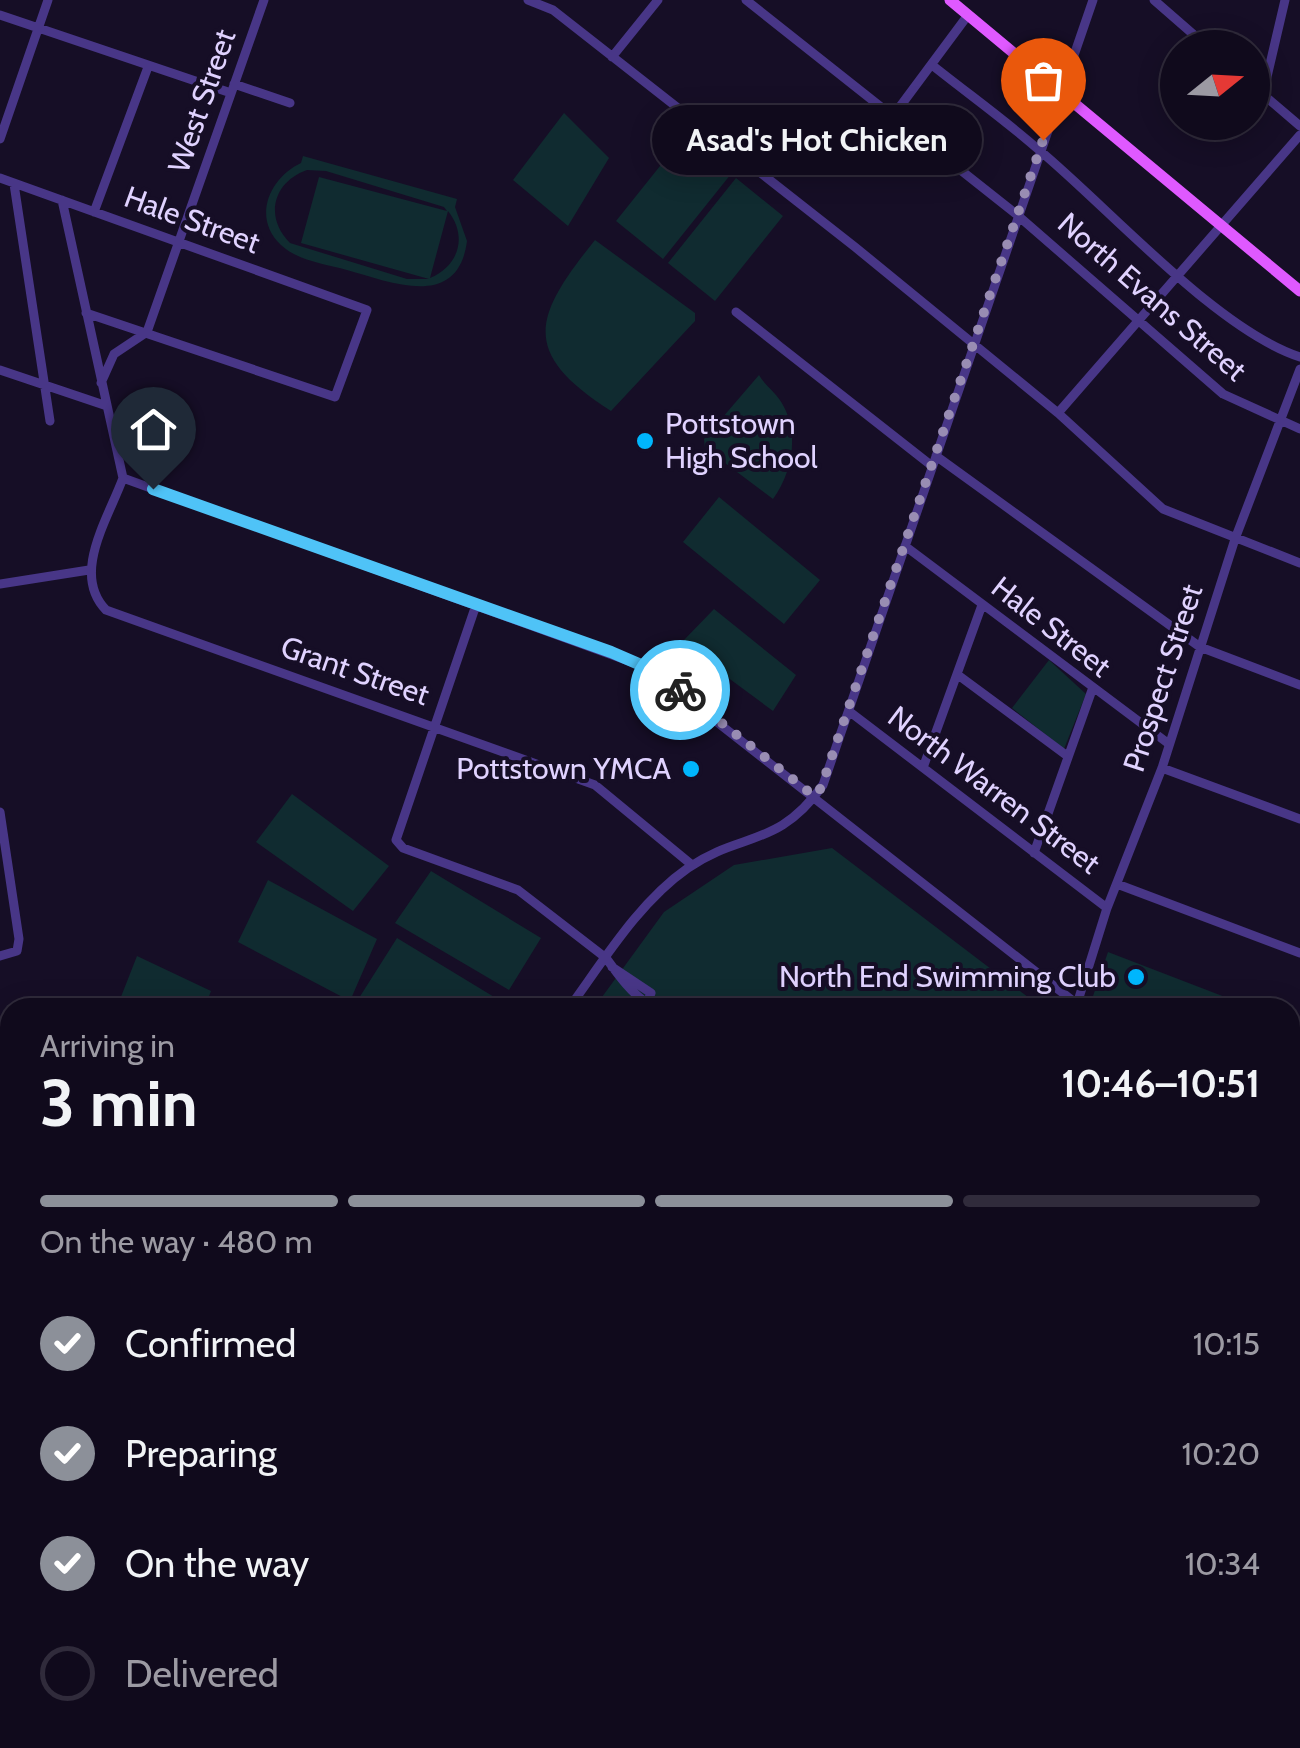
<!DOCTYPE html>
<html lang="en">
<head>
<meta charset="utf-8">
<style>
  body { margin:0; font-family:Cabin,sans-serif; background:#191325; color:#f1f3f6; height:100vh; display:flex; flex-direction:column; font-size:38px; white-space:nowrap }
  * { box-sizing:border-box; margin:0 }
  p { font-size:32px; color:#9c9aa3 }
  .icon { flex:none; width:55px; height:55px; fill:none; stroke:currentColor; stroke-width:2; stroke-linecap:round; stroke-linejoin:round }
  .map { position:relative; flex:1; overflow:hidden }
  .sheet { position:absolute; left:0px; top:998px; width:1300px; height:752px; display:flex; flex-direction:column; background:#100a1c; border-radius:30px 30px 0 0; box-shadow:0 5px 25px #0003,0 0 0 2px #302b3b }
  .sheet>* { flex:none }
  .needle { width:65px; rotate:72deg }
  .tools { position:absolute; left:1160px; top:30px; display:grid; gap:20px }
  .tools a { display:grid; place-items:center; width:110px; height:110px; border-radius:50%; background:#100a1c; box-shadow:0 5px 25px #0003,0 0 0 2px #302b3b; font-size:50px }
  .pin { position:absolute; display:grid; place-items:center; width:85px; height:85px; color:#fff; margin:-102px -42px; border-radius:50% 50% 50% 0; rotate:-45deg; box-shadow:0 0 10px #0007 }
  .pin .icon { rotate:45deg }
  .courier { position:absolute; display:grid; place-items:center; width:100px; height:100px; margin:-50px; border:8px solid #4fc3f7; border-radius:50%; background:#fff; color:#222; box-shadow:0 2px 12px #0007 }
  .bubble { position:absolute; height:70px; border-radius:35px; background:#100a1c; box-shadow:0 5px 25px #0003,0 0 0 2px #302b3b; font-size:32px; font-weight:800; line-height:70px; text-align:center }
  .summary em { font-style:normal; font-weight:800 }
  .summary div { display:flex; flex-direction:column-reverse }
  .summary { display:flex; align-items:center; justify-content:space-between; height:170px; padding:0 40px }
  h1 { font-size:65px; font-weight:800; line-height:75px }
  .bar { display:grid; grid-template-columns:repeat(4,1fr); gap:15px 10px; align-content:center; height:120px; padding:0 40px }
  .bar i { height:12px; border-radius:8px; background:#302b3b }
  .bar .selected { background:#8c9099 }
  .bar p { grid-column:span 4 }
  ol { padding:0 40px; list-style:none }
  li { display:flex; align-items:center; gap:30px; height:110px }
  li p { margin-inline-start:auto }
  li .icon { padding:10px; border-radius:50%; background:#8c9099; color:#fff; stroke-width:4 }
  li:last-child { color:#9c9aa3 }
  li i { width:55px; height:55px; border:5px solid #302b3b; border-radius:50% }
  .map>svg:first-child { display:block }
</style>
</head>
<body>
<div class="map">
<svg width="1300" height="1748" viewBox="0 0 1300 1748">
  <rect width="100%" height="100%" fill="#160e26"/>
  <!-- green -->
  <path fill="#102b30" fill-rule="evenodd" d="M564,113L609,158L568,226L513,180Z
    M684,136L731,174L663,259L616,221Z
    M303,156L457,199L455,207L467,241C458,311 391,282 347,270C326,264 298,261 281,245C252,218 269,178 301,163ZM307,170L326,171L444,207L447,211L319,177L301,243L429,279H407L290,243C264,217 273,182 307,170ZM448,211C468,236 459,266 430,278Z
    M736,178L783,216L715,301L668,263Z
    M595,240L695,313V321L611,411C520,353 533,317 595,240Z
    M759,375C766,387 778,394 784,407C799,436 792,473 773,499L705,448L704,439Z
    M719,497L820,580L784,624L683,542Z
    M714,609L796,675L773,711L685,646L684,640Z
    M1049,660L1086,694L1064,749L1012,708Z
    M292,794L389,866L353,911L256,842Z
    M832,848L1041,1007L594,1008L664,912L734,865Z
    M431,871L541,938L509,990L395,923Z
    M268,880L377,939L350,1001L238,942Z
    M397,938L504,1003L501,1007H374L359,998Z
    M1108,952L1251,1007H1096L1091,1002Z
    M137,956L211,991L205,1007H117Z
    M1290,1022L1300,1026V1216L1290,1203Z
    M1290,1256L1300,1268V1748L1266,1740H1290Z
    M312,1740H458L452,1748H310Z"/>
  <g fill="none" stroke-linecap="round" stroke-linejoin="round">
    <!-- minor -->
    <path stroke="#483687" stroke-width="9" d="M528,0L553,10L855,247L1058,413L1163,509L1300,563
      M746,0L1016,214L1223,394L1300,429
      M1154,0L1209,48
      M0,15L231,93
      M612,57L658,0
      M932,65C967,93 1005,120 1039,150C1110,209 1217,330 1300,357
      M234,84L290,103
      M1252,85L1300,126
      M1263,94L1285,0
      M893,116L968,15
      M0,139L48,0
      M0,178L367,310L335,397L86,313
      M14,184L50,421
      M62,200L123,478
      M94,212L148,67
      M736,312L932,466
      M147,332L264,0
      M0,370L104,405
      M101,383L114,354L147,332
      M1058,413L1300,135
      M936,456L1200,647L1300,685
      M123,478L648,668L1082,1008
      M123,478C108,519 71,574 106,610L595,785L692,865
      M905,546L1169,744
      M0,584L89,570
      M476,605L396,840L403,848L518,890L606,958C617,973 631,993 647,1003L651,993L612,967
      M958,675L1066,755
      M850,712L1107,908
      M924,765L982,605
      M1162,768L1300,819
      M0,812L19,939L17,951L0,956
      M1034,853L1092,690
      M1117,884L1300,953
      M1077,1004L1107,908L1162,768L1235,539L1300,369
      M569,1008C604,960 639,902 688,868C742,831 777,849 823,785L1093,0
      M1290,1211L1300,1223
      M0,1271L10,1274
      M0,1534L10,1538
      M0,1649L10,1711
      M15,1740L16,1748
      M204,1740L224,1748
      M1026,1740L1047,1748
      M162,1748L165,1740
      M289,1748L292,1740
      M688,1748L691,1740
      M832,1748L834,1740
      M952,1748L954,1740"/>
    <!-- major -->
    <path stroke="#df59ff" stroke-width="11" d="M950,0L1300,291"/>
  </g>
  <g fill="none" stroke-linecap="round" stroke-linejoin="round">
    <!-- done -->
    <path stroke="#998db3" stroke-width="10" stroke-dasharray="0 18" d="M680,690L814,796L821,788L1043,140"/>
    <!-- route -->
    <path stroke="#4fc3f7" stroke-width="12" d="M153,489L611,652L648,668L680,690"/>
  </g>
  <!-- markers -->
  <g fill="#00b6fd" stroke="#160e26" stroke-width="4">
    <circle cx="645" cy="441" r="10"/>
    <circle cx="691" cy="769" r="10"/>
    <circle cx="1136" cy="977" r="10"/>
  </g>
  <g text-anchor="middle" stroke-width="8" stroke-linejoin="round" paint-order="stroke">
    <!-- street labels -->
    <g font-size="30" fill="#e0d2ff" stroke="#160e26">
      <text transform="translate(202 101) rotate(-71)" y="10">West Street</text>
      <text transform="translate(192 220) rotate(20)" y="10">Hale Street</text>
      <text transform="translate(1152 297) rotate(41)" y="10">North Evans Street</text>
      <text transform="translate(1051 627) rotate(38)" y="10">Hale Street</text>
      <text transform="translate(355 671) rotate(19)" y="10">Grant Street</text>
      <text transform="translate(1163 678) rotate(-72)" y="10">Prospect Street</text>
      <text transform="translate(994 790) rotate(37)" y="10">North Warren Street</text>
    </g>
    <!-- poi labels -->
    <g font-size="30" fill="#e0d2ff" stroke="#160e26" text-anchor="end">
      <text x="665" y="434" text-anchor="start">Pottstown<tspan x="665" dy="34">High School</tspan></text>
      <text x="671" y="779">Pottstown YMCA</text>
      <text x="1116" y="987">North End Swimming Club</text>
    </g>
  </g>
</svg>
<div class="tools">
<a><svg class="needle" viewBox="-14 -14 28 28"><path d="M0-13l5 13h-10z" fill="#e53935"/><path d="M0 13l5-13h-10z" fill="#9c9aa3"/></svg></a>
</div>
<div class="pin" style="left:1043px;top:140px;background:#ea580c"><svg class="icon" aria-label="bag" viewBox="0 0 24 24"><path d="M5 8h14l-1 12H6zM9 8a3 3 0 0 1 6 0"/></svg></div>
<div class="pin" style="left:153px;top:489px;background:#1f2937"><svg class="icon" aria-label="home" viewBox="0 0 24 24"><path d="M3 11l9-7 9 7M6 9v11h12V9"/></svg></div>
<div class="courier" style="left:680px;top:690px"><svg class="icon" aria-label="bike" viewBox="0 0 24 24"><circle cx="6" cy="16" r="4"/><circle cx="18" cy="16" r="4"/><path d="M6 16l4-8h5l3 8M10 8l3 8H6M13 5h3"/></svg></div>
<div class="bubble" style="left:652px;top:105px;width:330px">Asad's Hot Chicken</div>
<section class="sheet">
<div class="summary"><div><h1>3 min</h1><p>Arriving in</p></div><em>10:46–10:51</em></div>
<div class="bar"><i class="selected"></i><i class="selected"></i><i class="selected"></i><i></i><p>On the way · 480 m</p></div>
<ol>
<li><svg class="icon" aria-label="check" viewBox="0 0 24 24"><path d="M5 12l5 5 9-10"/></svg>Confirmed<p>10:15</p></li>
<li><svg class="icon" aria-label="check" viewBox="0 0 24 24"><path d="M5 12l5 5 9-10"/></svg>Preparing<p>10:20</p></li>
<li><svg class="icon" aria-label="check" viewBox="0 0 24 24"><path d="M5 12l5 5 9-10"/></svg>On the way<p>10:34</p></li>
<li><i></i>Delivered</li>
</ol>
</section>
</div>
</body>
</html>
